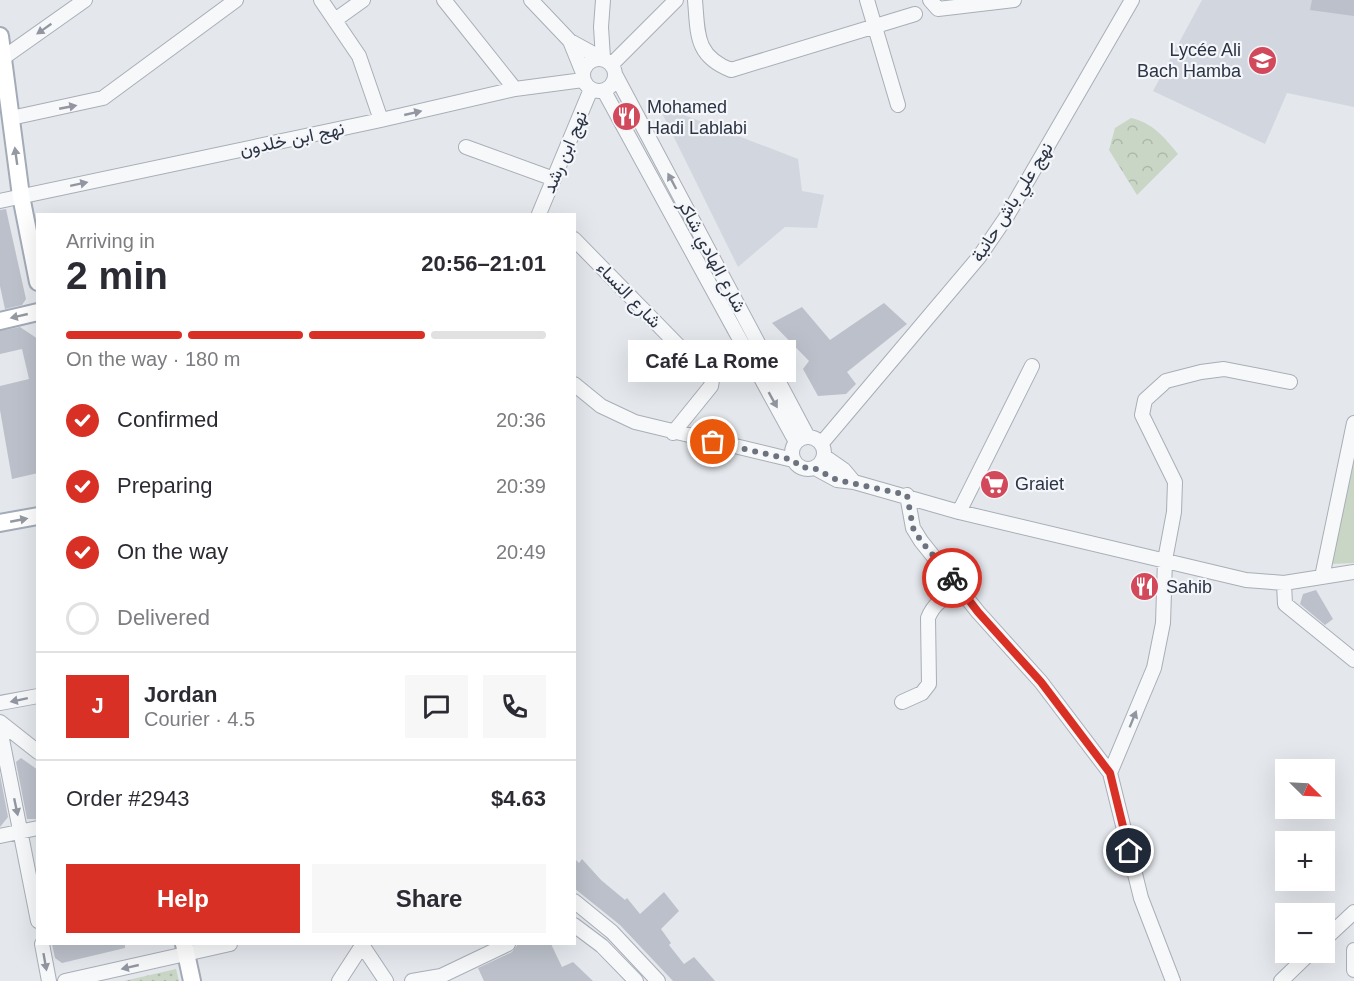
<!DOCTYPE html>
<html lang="en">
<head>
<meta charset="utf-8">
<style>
  body { margin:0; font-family:Helvetica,Vazirmatn,sans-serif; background:#f7f7f7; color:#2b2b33; height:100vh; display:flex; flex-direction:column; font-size:22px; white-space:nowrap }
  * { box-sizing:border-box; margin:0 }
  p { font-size:20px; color:#7c7c81 }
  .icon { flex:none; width:33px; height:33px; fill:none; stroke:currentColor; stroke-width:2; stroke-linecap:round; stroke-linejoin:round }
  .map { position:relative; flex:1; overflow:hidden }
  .details { position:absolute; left:36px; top:213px; width:540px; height:732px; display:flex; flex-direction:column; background:#fff; border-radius:0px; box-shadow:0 6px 24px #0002 }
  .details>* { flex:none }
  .needle { width:39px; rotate:114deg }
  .buttons { position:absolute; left:1275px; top:759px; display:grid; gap:12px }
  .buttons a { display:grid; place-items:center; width:60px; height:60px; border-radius:0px; background:#fff; box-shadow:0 6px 24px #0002; font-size:30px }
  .pin { position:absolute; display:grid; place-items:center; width:51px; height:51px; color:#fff; margin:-26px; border:3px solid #fff; border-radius:50%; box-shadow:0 2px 6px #0007 }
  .courier { position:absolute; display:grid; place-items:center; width:60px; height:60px; margin:-30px; border:4px solid #d93025; border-radius:50%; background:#fff; color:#222; box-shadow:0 2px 8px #0007 }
  .bubble { position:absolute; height:42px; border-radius:0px; background:#fff; box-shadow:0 6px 24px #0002; font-size:20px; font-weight:800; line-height:42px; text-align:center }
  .headline em { font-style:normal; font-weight:800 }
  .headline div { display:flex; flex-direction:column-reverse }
  .headline { display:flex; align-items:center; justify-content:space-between; height:102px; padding:0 30px }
  h1 { font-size:39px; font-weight:800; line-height:45px }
  .bar { display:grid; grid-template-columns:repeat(4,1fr); gap:9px 6px; align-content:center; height:72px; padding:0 30px }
  .bar i { height:8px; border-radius:4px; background:#e1e1e2 }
  .bar .active { background:#d93025 }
  .bar p { grid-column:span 4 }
  .line { display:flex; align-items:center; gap:15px; padding:0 30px; border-top:2px solid #e1e1e2 }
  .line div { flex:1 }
  .round { display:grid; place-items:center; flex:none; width:63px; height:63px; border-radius:0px; background:#f7f7f7 }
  ol { padding:0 30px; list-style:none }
  li { display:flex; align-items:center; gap:18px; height:66px }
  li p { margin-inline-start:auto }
  li .icon { padding:6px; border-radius:50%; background:#d93025; color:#fff; stroke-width:4 }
  li:last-child { color:#7c7c81 }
  li i { width:33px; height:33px; border:3px solid #e1e1e2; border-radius:50% }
  .button { display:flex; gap:12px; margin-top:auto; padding:12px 30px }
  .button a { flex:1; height:69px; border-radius:0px; background:#d93025; color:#fff; font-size:24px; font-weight:800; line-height:69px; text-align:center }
  .button a+a { background:#f7f7f7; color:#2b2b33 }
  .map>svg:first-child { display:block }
</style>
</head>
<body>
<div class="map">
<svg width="1354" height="981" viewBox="0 0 1354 981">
  <defs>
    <pattern id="grass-dots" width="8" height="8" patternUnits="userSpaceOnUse" patternTransform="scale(1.5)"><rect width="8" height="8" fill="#c9d6c5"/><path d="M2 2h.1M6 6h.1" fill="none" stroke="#adb8ab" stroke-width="1.8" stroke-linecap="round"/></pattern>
    <pattern id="forest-crowns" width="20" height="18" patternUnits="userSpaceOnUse" patternTransform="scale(1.5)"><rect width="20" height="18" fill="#c9d6c5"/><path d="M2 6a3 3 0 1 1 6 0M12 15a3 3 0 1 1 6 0" fill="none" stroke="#adb8ab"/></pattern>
  </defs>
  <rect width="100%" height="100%" fill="#e4e7ec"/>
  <!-- built -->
  <path fill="#d2d6de" d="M1202,0H1354V107L1287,93L1265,144L1153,91Z
    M658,105L798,159L802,191L824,195L817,228L785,227L738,267Z"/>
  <!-- grass -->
  <path fill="url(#grass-dots)" d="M176,969L179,981H124Z"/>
  <!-- forest -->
  <path fill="url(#forest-crowns)" d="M1131,118C1153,123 1164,137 1178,154L1137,195L1109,150L1115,128Z"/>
  <!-- garden -->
  <path fill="#c9d6c5" d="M1354,451V563L1331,564Z"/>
  <!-- building -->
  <path fill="#bbc0ca" d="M1312,0H1354V16L1310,10Z
    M6,209L26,299L22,305L5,309L0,286V210Z
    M884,303L907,324L847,372L856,384L846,394L818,396L803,369L809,361L772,323L802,307L830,340Z
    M20,327L38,339V473L12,479L0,410V386L29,379L22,349L0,354V331Z
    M1316,590L1333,619L1325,625L1300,604L1303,594Z
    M21,758L38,770V819H27L16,762Z
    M0,775L8,817L0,827Z
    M574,858L579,863L582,859L601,880L625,900L627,898L640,914L664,892L679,911L661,929L671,943L669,945L684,964L694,957L715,981H673L620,925L574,888Z
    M52,944H125V948L62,963L55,958Z
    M518,944H551L562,967L573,962L593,981H484L478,968L512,952Z"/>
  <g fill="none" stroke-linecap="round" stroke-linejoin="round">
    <defs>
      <path id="minor" d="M321,0L359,56L381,120
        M444,0L515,89
        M531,0L570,41L601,58
        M603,0L601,27L603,58
        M695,0C698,34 695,56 731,70L915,14
        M867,0L898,105
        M930,0L938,9L1014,0
        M335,20L363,0
        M570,41L583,73
        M3,58L85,0
        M583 75a16 16 0 1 1 32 0a16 16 0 1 1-32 0Z
        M612,64L676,0
        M616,76L808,437
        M604,91L796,442
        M11,118L103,98L236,0
        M466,147L554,179
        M0,201L381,120L515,89L583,80
        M539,214L591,89
        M574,239L712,380L711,386L673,433
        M574,384L601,406L635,422L793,460
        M792 453a16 16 0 1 1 32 0a16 16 0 1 1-32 0Z
        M821,444L979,257L1007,216L1132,0
        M824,456L844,470L854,482
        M815,468L837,480L854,482L959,512L1246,580L1284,583L1354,572
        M907,495L913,528L921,541L978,612L1041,682L1110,773L1141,898L1173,981
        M959,512L1032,366
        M1322,577L1354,423
        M1284,583L1285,604L1354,660
        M902,702L922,693L929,684L928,618C934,602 946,597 961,588
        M0,703L38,696
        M0,722L38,752
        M0,729L38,921
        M1110,773L1154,668L1163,623L1165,560L1174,512L1175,482L1142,415L1145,400L1166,381L1201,372L1224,369L1290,382
        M0,836L38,828
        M574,901L612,932L658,981
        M574,925L602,946L636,981
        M1324,940L1354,912
        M42,944L49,981
        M362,945L386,981
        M1354,950V970
        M65,981L230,944
        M339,981L363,944
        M412,981L441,976L508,944
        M1281,981L1311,952"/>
      <path id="major" d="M0,36L21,196L38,282
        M0,321L38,312
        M0,523L38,516
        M184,944L192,981"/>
    </defs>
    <!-- minor casing -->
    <use href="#minor" stroke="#a9aeb7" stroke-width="16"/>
    <!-- major casing -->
    <use href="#major" stroke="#a3abb8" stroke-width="20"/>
    <!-- minor -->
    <use href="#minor" stroke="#f7f8fa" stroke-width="14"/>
    <!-- major -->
    <use href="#major" stroke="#fff" stroke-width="16"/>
  </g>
  <!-- one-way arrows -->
  <defs><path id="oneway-solid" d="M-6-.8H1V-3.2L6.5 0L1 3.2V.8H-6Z" transform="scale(1.5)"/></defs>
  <g fill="#9196a0">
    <use href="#oneway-solid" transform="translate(44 29) rotate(145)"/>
    <use href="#oneway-solid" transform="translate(68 107) rotate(-11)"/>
    <use href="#oneway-solid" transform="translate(413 113) rotate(-13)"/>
    <use href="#oneway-solid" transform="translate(672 181) rotate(-118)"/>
    <use href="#oneway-solid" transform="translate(79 184) rotate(-12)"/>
    <use href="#oneway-solid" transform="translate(773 400) rotate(61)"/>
    <use href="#oneway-solid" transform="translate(19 700) rotate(168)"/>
    <use href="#oneway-solid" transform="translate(1133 719) rotate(-68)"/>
    <use href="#oneway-solid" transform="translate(16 807) rotate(78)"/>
    <use href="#oneway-solid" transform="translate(45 962) rotate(80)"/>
    <use href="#oneway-solid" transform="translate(130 967) rotate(167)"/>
  </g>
  <g fill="#959aa2">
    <use href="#oneway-solid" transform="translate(16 156) rotate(-98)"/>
    <use href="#oneway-solid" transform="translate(19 316) rotate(167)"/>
    <use href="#oneway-solid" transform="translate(19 520) rotate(-11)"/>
  </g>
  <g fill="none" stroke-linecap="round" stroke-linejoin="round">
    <!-- done -->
    <path stroke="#6c737f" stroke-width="6" stroke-dasharray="0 10.8" d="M713,442L793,460L800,467L814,468L837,480L907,495L913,528L921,541L952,578"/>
    <!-- route -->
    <path stroke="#d93025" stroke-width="8" d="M952,578L978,612L1041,682L1110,773L1129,851"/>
  </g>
  <!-- icons -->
  <defs>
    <symbol id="school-disc" viewBox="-11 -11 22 22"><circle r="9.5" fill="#d1495b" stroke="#f4f6f9"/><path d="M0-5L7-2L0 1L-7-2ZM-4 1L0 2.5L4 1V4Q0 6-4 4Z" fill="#fff"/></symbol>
    <symbol id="restaurant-disc" viewBox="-11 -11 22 22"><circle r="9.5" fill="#d1495b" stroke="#f4f6f9"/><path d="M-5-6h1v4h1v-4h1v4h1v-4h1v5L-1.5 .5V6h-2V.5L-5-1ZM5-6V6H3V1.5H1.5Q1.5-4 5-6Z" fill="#fff"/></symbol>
    <symbol id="supermarket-disc" viewBox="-11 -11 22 22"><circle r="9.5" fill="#d1495b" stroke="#f4f6f9"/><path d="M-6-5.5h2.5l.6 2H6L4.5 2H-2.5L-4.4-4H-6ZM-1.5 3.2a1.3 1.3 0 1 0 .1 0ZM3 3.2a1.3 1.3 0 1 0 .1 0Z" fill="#fff"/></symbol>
  </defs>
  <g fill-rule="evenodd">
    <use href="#school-disc" x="1246" y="44" width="33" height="33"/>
    <use href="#restaurant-disc" x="610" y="100" width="33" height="33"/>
    <use href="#supermarket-disc" x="978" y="468" width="33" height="33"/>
    <use href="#restaurant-disc" x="1128" y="570" width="33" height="33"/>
  </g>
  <g text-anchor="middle" stroke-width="4.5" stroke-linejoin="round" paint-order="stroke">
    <!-- poi labels -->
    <g font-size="18" fill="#2b3445" stroke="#f4f6f9" text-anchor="start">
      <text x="1241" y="56" text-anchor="end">Lycée Ali<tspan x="1241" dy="21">Bach Hamba</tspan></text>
      <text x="647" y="113">Mohamed<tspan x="647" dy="21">Hadi Lablabi</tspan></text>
      <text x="1015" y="490">Graiet</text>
      <text x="1166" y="593">Sahib</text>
    </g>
    <!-- street labels -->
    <g font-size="18" fill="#2b3445" stroke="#f4f6f9">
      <text transform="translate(292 139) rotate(-12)" y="6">نهج ابن خلدون</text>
      <text transform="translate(565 152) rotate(-67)" y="6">نهج ابن رشد</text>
      <text transform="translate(1012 202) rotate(-58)" y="6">نهج علي باش حانبة</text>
      <text transform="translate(712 256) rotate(62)" y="6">شارع الهادي شاكر</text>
      <text transform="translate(629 295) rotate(46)" y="6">شارع النساء</text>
    </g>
  </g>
</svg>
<div class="buttons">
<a><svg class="needle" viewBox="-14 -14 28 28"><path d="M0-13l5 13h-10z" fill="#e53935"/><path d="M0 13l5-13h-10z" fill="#7c7c81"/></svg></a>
<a>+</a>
<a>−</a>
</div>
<div class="pin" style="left:713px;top:442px;background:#ea580c"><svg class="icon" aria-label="bag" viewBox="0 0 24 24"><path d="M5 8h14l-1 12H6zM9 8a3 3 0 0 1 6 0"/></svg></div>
<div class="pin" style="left:1129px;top:851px;background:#1f2937"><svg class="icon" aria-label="home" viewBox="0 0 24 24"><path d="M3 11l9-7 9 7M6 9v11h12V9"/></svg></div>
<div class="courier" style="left:952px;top:578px"><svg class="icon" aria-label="bike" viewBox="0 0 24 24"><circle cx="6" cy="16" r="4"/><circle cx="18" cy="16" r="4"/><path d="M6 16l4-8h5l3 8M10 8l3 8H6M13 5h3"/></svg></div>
<div class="bubble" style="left:628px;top:340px;width:168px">Café La Rome</div>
<section class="details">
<div class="headline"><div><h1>2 min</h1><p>Arriving in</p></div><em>20:56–21:01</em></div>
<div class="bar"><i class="active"></i><i class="active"></i><i class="active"></i><i></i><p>On the way · 180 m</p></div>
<ol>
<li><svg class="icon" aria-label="check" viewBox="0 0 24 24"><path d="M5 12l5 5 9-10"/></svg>Confirmed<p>20:36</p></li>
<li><svg class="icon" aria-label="check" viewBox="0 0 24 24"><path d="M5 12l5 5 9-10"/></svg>Preparing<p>20:39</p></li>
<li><svg class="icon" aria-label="check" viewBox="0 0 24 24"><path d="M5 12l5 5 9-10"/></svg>On the way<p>20:49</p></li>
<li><i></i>Delivered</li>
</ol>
<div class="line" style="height:108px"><b class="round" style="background:#d93025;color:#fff">J</b><div><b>Jordan</b><p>Courier · 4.5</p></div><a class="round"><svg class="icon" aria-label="chat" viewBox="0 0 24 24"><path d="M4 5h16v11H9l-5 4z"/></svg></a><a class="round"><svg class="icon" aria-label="phone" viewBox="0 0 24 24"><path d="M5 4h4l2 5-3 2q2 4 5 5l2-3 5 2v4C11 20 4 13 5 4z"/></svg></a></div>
<div class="line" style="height:78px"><div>Order #2943</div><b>$4.63</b></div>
<div class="button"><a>Help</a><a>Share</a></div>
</section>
</div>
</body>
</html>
